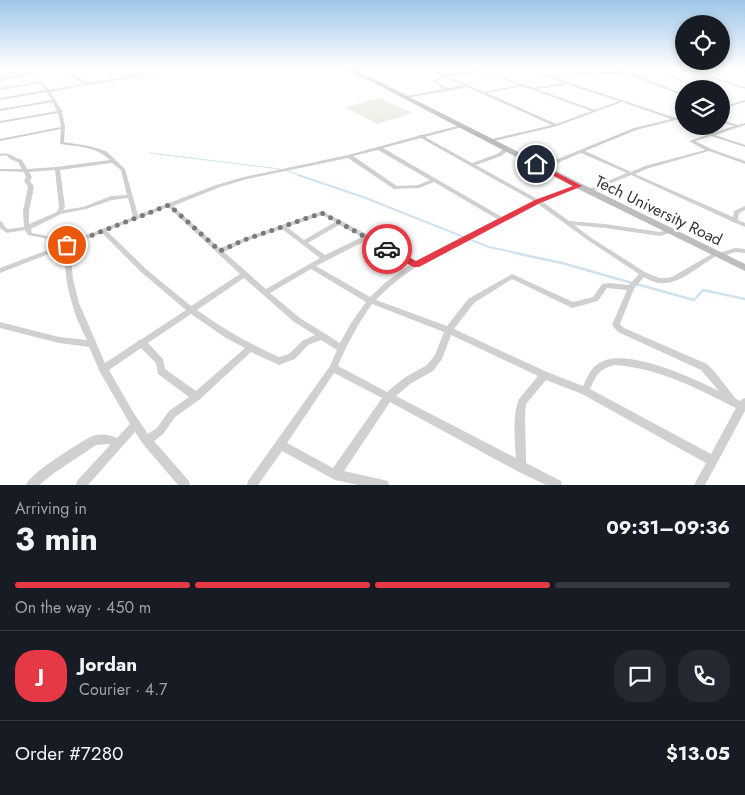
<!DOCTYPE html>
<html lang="en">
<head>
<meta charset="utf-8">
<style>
  body { margin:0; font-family:Jost,sans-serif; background:#242831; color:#f1f3f6; height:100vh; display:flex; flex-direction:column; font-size:19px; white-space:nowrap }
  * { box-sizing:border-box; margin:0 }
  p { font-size:16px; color:#9ea1a6 }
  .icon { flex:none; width:28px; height:28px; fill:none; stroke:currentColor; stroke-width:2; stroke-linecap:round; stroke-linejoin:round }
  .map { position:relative; height:485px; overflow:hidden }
  .details { display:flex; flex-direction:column; background:#171b24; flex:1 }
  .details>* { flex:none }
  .fabs { position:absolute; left:675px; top:15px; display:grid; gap:10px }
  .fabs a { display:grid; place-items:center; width:55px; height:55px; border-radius:50%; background:#171b24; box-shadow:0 2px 8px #0003; font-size:25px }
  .pin { position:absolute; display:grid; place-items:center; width:42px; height:42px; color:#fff; margin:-21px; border:2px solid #fff; border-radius:50%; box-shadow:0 1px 5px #0007 }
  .courier { position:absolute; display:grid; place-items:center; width:50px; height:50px; margin:-25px; border:4px solid #e63946; border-radius:50%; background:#fff; color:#222; box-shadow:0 1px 6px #0007 }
  .head em { font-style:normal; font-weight:700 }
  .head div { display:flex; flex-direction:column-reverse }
  .head { display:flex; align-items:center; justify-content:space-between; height:85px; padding:0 15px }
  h1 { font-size:32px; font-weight:700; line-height:38px }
  .bar { display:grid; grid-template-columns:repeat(4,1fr); gap:8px 5px; align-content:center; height:60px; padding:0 15px }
  .bar i { height:6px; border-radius:4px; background:#363941 }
  .bar .on { background:#e63946 }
  .bar p { grid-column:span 4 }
  .line { display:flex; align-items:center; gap:12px; padding:0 15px; border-top:1px solid #363941 }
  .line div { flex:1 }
  .round { display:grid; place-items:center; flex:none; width:52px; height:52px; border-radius:20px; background:#242831 }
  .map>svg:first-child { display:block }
</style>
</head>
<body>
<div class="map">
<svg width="745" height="485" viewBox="0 0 745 485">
  <rect width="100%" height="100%" fill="#fff"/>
  <!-- green -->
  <path fill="#e6ecdf" d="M380,98L413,113L377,124L345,107Z"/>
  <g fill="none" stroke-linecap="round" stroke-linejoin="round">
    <!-- stream-far2 -->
    <path stroke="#cfe2ee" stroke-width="1" d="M150,153L280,169
      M287,171L302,176"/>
    <!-- stream-far1 -->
    <path stroke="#cfe2ee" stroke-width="2" d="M298,175L363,197L489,247L521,254"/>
    <!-- stream -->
    <path stroke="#cfe2ee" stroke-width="2.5" d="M515,253L562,263L632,283
      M636,284L694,300L703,290L745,299"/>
    <!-- street -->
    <path fill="#d0d0d0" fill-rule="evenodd" d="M49,69H57L0,80V78Z
      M66,69H69L76,76L87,83L143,74L134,69C140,69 144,73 150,73C160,72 169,69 179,69L90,85L88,86L86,85L50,92C55,98 58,107 63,111L62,112L65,126L64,142L89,146L106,151L125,169L138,215L216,185L244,177L348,155L418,136L419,135H422L461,125H462V127L425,137L472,163L497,154L505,148H509V150L501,156L476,165L539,200L577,185H581V187L543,202L569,221L605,224L660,232L671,229L673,230L674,231L673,232L660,236L605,228L574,225L593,239L645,272L659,278H667L672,277L715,252L717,251L720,253L735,248L745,249V253L735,252L721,257L718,255C701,264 679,286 659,283C653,282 649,280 644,277L634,289L620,324L624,328L707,364L714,371L736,399L741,401L742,399L745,398V411L705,485H694L706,463L582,394L546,380L526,404L525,414L526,463L561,481L562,485H546L517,471L390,402L344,471L384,480L388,481L389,485H358L335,480L282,451L258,485H247L248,481L330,366L337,350L321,340L308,345L295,359L279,365L251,352L199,400L175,417L163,434L154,441L189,481L190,485H178L143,444L135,432L88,485H76L77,481L110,445L108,444L96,445L54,473L39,485H26C31,472 77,445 90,437C100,433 108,434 117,438L130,424L100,372L89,347L59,343L0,328V322L59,337L87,340C81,328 75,316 72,303C66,285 65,267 64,248L0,273V268L53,248L48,239L28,235L25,230L7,233L0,228V221L2,222L5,227L8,229L24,227L23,211L28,187L24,181L26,177L24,172L0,171V169H22L18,162L12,160L6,155L0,156V154C12,152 11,157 22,160L27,169L56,167L110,160C95,146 79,147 60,144L61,129L0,141V139L61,127L58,113L0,123V121L57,111L53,102L0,111V109L52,100L47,92L0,100V98L46,90L41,83L0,90V88L42,81L49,90L84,84L74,78ZM421,138L535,202L502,217L383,148ZM378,150L430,180L418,185L397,186L353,156ZM348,158L394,189L419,188L434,182L497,219L452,242L416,261L342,221L322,211L242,239L220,248L173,206L220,187L247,179ZM112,163L121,170L127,195L111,196L83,207L63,210L65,207L60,170ZM55,170L59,207L57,212L29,224V211L34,187L30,181L32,177L29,172ZM128,198L133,217L58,246L52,237L32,233L31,229L61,214L86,209L112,200ZM538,204L589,241L639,274L629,285L609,283L602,284L593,297L573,302L512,274L468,299L447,326L376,300C401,273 433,256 465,240C489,227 513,215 538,204ZM168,207L240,274L191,306L146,269L107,231ZM322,215L335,222L304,240L287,227ZM339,225L362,237L325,255L308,243ZM282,229L320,258L266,289L224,252L246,241ZM102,233L141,272L186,310L142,339L138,340L137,342L105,363L79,303L73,279L70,246ZM367,240L411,264L386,282L370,297L316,266ZM311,269L366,302L351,323L340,343L300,318L270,293ZM244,278L294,322L315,335L302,341L289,354L279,357C250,344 223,329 197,310ZM512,279L572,308L598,301L607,288L627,290L612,325L618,332L701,370L719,391C693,378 623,345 598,364C590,369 587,378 583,386L547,372L454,329L474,303ZM372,304L444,332L435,355L427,365L404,378L387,392L338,366C347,344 358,324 372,304ZM191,314L226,338L245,348L196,391L165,369L163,359L148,343ZM451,335L538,376L519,399C512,416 515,440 516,458L396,396L410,384L433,371L442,359ZM141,348L156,363L158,374L189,397L169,411L157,428L148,434L133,412L109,370ZM615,365C659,368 698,389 736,408L711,454L590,389C597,374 599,369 615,365ZM334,373L382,398L333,468L287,443Z
      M428,69H432L446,75L478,70L476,69H481L533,88L565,83L525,69H530L546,75L620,71L619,70L621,69L684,94V96L624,73L549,76L676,118L684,116V118L636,130L585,151L631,172L645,166L705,150L689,141L734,126L721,122V120L738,125L745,123V125L715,135L745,145V147L711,136L695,141L711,149L745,161V164L709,151L649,168L635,174L733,217L734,211L745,206V210L739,213L738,220L745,223V227L733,222L631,175L590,192H586V190L627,173L581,153C567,158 549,170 534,164L536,163H548L634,128L671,119L622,102L557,126L490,142H488V140L552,125L467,87L448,91L405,98V96H406L444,89L432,81L443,76ZM481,71L519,85L484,92L449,77ZM445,77L464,85L448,88L436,81ZM566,84L619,101L595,110L536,89L565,85ZM522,86L592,111L556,124L487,93Z
      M654,69H658L685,81L682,82Z
      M683,69H688L745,87V89Z
      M738,69L745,70V72L738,70Z
      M745,100V102L721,109V107Z"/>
    <!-- secondary -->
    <path fill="#bdbdbd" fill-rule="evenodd" d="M344,69H350L378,81L582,184L745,264V271L576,188L374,83Z"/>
  </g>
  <!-- sky -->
  <linearGradient id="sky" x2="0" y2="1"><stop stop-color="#9ec6ea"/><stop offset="0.5" stop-color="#fff"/><stop offset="1" stop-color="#fff" stop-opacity="0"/></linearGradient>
  <rect width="745" height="137" fill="url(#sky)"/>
  <!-- route -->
  <path fill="#e63946" d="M534,163H538L582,186L540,203L419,267H413L383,249L390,247L416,261L535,200L573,186L534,165Z"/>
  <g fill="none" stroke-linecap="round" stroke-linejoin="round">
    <!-- done -->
    <path stroke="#7a7a7a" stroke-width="5" stroke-dasharray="0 9" d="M67,245L169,205L220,251L244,240L322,213L387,249"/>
  </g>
  <g text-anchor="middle" stroke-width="5" stroke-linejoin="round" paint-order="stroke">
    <!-- far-street labels -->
    <g font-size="16" fill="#333" stroke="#fff">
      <text transform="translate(659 210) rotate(26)" y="6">Tech University Road</text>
    </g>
  </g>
</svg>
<div class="fabs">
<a><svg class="icon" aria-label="locate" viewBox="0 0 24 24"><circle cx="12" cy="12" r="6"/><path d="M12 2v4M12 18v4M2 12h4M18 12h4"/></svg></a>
<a><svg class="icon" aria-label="layers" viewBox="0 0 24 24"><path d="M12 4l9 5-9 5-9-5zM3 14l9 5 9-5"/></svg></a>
</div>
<div class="pin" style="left:67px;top:245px;background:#ea580c"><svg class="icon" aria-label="bag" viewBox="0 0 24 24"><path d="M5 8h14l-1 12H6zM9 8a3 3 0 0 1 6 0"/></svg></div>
<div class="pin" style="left:536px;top:164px;background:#1f2937"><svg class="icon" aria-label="home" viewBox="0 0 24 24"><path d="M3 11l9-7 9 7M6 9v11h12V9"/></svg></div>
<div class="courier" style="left:387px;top:249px"><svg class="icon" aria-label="car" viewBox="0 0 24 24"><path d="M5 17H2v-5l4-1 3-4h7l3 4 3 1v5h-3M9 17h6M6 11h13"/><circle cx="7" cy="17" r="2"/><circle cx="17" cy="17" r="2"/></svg></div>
</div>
<section class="details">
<div class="head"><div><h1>3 min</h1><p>Arriving in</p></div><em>09:31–09:36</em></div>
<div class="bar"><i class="on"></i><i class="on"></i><i class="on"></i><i></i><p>On the way · 450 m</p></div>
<div class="line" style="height:90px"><b class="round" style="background:#e63946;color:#fff">J</b><div><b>Jordan</b><p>Courier · 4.7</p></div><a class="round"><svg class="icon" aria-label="chat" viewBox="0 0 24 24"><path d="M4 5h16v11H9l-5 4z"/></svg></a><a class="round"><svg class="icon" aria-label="phone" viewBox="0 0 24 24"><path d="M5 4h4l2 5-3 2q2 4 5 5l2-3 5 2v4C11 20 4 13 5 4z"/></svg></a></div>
<div class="line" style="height:65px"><div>Order #7280</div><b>$13.05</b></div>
</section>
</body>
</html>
